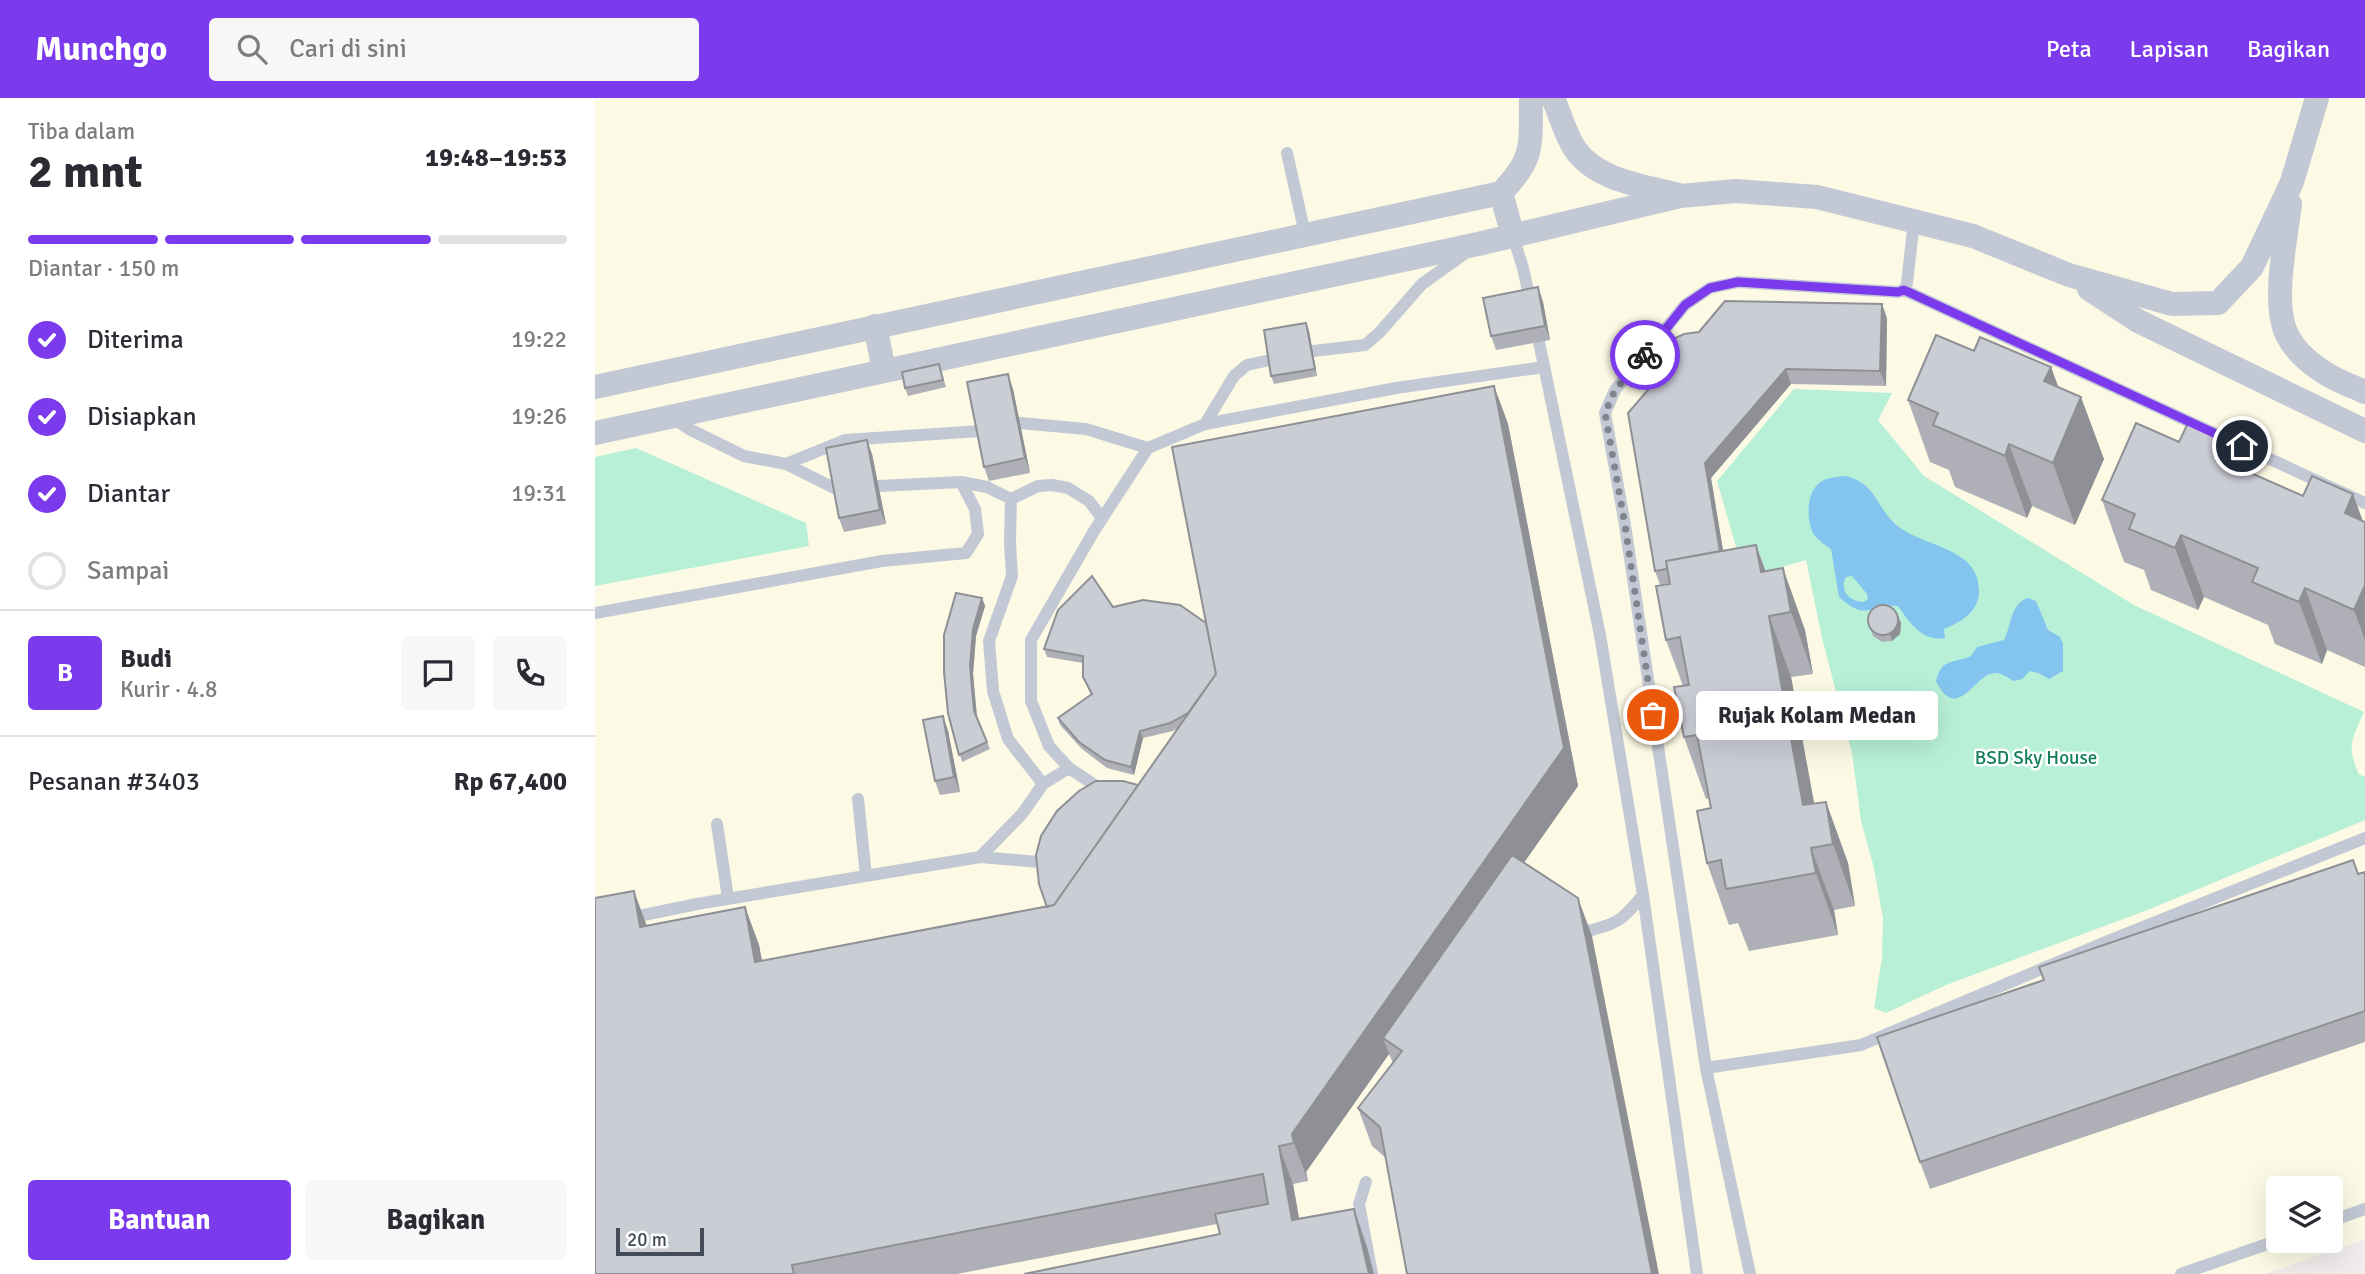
<!DOCTYPE html>
<html lang="id">
<head>
<meta charset="utf-8">
<style>
  body { margin:0; font-family:Signika,sans-serif; background:#f7f7f7; color:#2b2b33; height:100vh; display:flex; flex-direction:column; font-size:26px; white-space:nowrap }
  * { box-sizing:border-box; margin:0 }
  p { font-size:23px; color:#7c7c81 }
  .icon { flex:none; width:38px; height:38px; fill:none; stroke:currentColor; stroke-width:2; stroke-linecap:round; stroke-linejoin:round }
  .map { position:relative; flex:1; overflow:hidden }
  .panel { display:flex; flex-direction:column; background:#fff; width:595px }
  .panel>* { flex:none }
  .fabs { position:absolute; left:1671px; top:1078px; display:grid; gap:14px }
  .fabs a { display:grid; place-items:center; width:77px; height:77px; border-radius:7px; background:#fff; box-shadow:0 7px 28px #0002; font-size:35px }
  .scale { position:absolute; left:21px; bottom:18px; width:88px; box-sizing:border-box; padding-left:7px; border:4px solid #444c5b; border-top:0; font-size:19px; line-height:24px; white-space:nowrap; color:#444c5b; -webkit-text-stroke:5px #fff; paint-order:stroke }
  .pin { position:absolute; display:grid; place-items:center; width:60px; height:60px; color:#fff; margin:-30px; border:4px solid #fff; border-radius:50%; box-shadow:0 2px 7px #0007 }
  .courier { position:absolute; display:grid; place-items:center; width:70px; height:70px; margin:-35px; border:5px solid #7c3aed; border-radius:50%; background:#fff; color:#222; box-shadow:0 2px 9px #0007 }
  .bubble { position:absolute; height:49px; border-radius:7px; background:#fff; box-shadow:0 7px 28px #0002; font-size:23px; font-weight:800; line-height:49px; text-align:center }
  .summary em { font-style:normal; font-weight:800 }
  .summary div { display:flex; flex-direction:column-reverse }
  .summary { display:flex; align-items:center; justify-content:space-between; height:119px; padding:0 28px }
  h1 { font-size:46px; font-weight:800; line-height:52px }
  .bar { display:grid; grid-template-columns:repeat(4,1fr); gap:10px 7px; align-content:center; height:84px; padding:0 28px }
  .bar i { height:9px; border-radius:5px; background:#e1e1e2 }
  .bar .active { background:#7c3aed }
  .bar p { grid-column:span 4 }
  .line { display:flex; align-items:center; gap:18px; padding:0 28px; border-top:2px solid #e1e1e2 }
  .line div { flex:1 }
  .round { display:grid; place-items:center; flex:none; width:74px; height:74px; border-radius:7px; background:#f7f7f7 }
  ol { padding:0 28px; list-style:none }
  li { display:flex; align-items:center; gap:21px; height:77px }
  li p { margin-inline-start:auto }
  li .icon { padding:7px; border-radius:50%; background:#7c3aed; color:#fff; stroke-width:4 }
  li:last-child { color:#7c7c81 }
  li i { width:38px; height:38px; border:4px solid #e1e1e2; border-radius:50% }
  .button { display:flex; gap:14px; margin-top:auto; padding:14px 28px }
  .button a { flex:1; height:80px; border-radius:7px; background:#7c3aed; color:#fff; font-size:28px; font-weight:800; line-height:80px; text-align:center }
  .button a+a { background:#f7f7f7; color:#2b2b33 }
  header { display:flex; align-items:center; gap:42px; box-sizing:border-box; height:98px; padding:0 35px; background:#7c3aed; color:#fff }
  header strong { font-size:33px }
  nav { display:flex; gap:38px; margin-inline-start:auto; font-size:24px }
  .search { width:490px; height:63px; background:#f7f7f7; display:flex; align-items:center; gap:18px; box-sizing:border-box; padding:0 24px; border-radius:7px; color:#7c7c81; font-size:26px }
  main { display:flex; flex:1; min-height:0 }
  .map>svg:first-child { display:block }
</style>
</head>
<body>
<header>
<strong>Munchgo</strong>
<div class="search"><svg class="icon" aria-label="search" viewBox="0 0 24 24"><circle cx="10" cy="10" r="6"/><path d="M15 15l6 6"/></svg>Cari di sini</div>
<nav><a>Peta</a><a>Lapisan</a><a>Bagikan</a></nav>
</header>
<main>
<section class="panel">
<div class="summary"><div><h1>2 mnt</h1><p>Tiba dalam</p></div><em>19:48–19:53</em></div>
<div class="bar"><i class="active"></i><i class="active"></i><i class="active"></i><i></i><p>Diantar · 150 m</p></div>
<ol>
<li><svg class="icon" aria-label="check" viewBox="0 0 24 24"><path d="M5 12l5 5 9-10"/></svg>Diterima<p>19:22</p></li>
<li><svg class="icon" aria-label="check" viewBox="0 0 24 24"><path d="M5 12l5 5 9-10"/></svg>Disiapkan<p>19:26</p></li>
<li><svg class="icon" aria-label="check" viewBox="0 0 24 24"><path d="M5 12l5 5 9-10"/></svg>Diantar<p>19:31</p></li>
<li><i></i>Sampai</li>
</ol>
<div class="line" style="height:126px"><b class="round" style="background:#7c3aed;color:#fff">B</b><div><b>Budi</b><p>Kurir · 4.8</p></div><a class="round"><svg class="icon" aria-label="chat" viewBox="0 0 24 24"><path d="M4 5h16v11H9l-5 4z"/></svg></a><a class="round"><svg class="icon" aria-label="phone" viewBox="0 0 24 24"><path d="M5 4h4l2 5-3 2q2 4 5 5l2-3 5 2v4C11 20 4 13 5 4z"/></svg></a></div>
<div class="line" style="height:91px"><div>Pesanan #3403</div><b>Rp 67,400</b></div>
<div class="button"><a>Bantuan</a><a>Bagikan</a></div>
</section>
<div class="map">
<svg width="1770" height="1176" viewBox="0 0 1770 1176">
  <rect width="100%" height="100%" fill="#f0edec"/>
  <!-- commercial -->
  <path fill="#fcf9e4" fill-rule="evenodd" d="M0,0H1770V1141L1670,1176H0ZM1684,1090H1736V1143H1684Z"/>
  <!-- green -->
  <path fill="#b8f0d7" d="M1199,291L1297,295L1283,322L1329,378L1539,507L1769,614C1757,642 1751,648 1764,676L1770,679V722L1555,811L1351,887L1291,915L1279,910L1287,860L1288,820L1278,766L1266,723L1257,655L1227,540L1211,462L1150,480L1122,383Z
    M41,350L211,425L214,448L0,488V359Z"/>
  <!-- water -->
  <path fill="#83c5ee" fill-rule="evenodd" d="M1251,378C1281,386 1280,406 1299,425C1325,450 1386,447 1384,495C1383,514 1366,524 1349,531L1350,540C1327,544 1315,525 1303,508C1273,505 1273,525 1244,499L1236,451C1230,447 1223,442 1219,437C1211,423 1211,396 1224,385C1232,379 1241,379 1251,378ZM1257,478L1272,496L1273,501L1269,504C1255,504 1244,493 1251,479Z
    M1433,500L1441,503L1453,532L1465,539L1468,546V573L1454,581L1443,575L1435,573L1427,581L1419,583C1413,580 1406,574 1399,575C1380,576 1362,626 1341,583C1347,560 1357,566 1376,558L1382,549L1409,542C1417,526 1415,506 1433,500Z"/>
  <g fill="none" stroke-linecap="round" stroke-linejoin="round">
    <!-- lane -->
    <path stroke="#c2c9d5" stroke-width="12" d="M692,55L710,136
      M918,138L928,170L936,206
      M1309,192L1312,185L1319,123
      M944,244L1005,537L1048,797L1102,1176
      M718,253L770,247L784,235L827,186L869,156
      M77,319L94,331L149,358L191,366L241,391
      M425,325L491,331L553,350L610,326L801,290L949,269
      M610,326L639,278L652,267L675,262
      M191,366L250,342L385,333
      M283,388L366,384L392,389L416,401
      M416,401L443,388L457,387L473,390L494,403L507,420
      M1770,405L1309,192L1303,194L1143,184L1115,190L1090,207L1020,292L1010,315L1030,427L1111,970L1266,947L1513,843L1770,740
      M0,515L287,463L371,455L383,436L380,411L366,384
      M448,686L474,670
      M504,690L474,670L454,648L436,603V542L499,433L553,350
      M263,701L271,778
      M122,726L133,800
      M385,759L427,716L448,686L413,641L398,593L394,543L417,478L415,445L416,401
      M0,827L102,806L385,759L444,764
      M989,834C1022,826 1027,823 1048,797
      M1111,970L1155,1176
      M771,1084L764,1106L777,1176
      M1736,1123L1770,1111
      M1586,1176L1684,1142"/>
    <!-- street -->
    <path stroke="#c2c9d5" stroke-width="24" d="M958,0C965,16 970,36 980,51C1001,82 1048,88 1080,96
      M906,95L918,138
      M1695,106C1691,140 1678,200 1690,232C1697,250 1714,265 1730,275C1742,283 1757,288 1770,294
      M1494,191L1543,223L1770,333
      M280,228L289,272
      M0,289L906,95C941,58 935,48 936,0
      M0,335L883,146L1085,98L1141,93L1222,99L1378,138L1474,177L1577,206L1623,205L1657,169L1697,84L1722,0"/>
  </g>
  <!-- wall -->
  <path fill="#afb0b7" d="M943,189L948,204L955,242L901,252L896,238Z
    M1292,220L1291,288L1196,286L1116,380L1128,453L1171,473L1210,532L1218,576L1196,579L1219,706L1231,704L1253,765L1260,808L1239,812L1243,837L1154,853L1143,825L1134,827L1112,765L1116,710L1114,700L1111,701L1089,639L1088,588L1071,542L1075,485L1065,487L1060,473L1059,285Z
    M711,225L714,233L722,278L679,286L676,278Z
    M1379,253L1456,269L1463,289L1509,361L1480,427L1437,408L1432,420L1360,389L1354,372L1335,364L1313,302Z
    M344,266L351,289L313,298L310,290Z
    M899,288L913,326L983,688L928,765L997,838L791,1060L777,1048L763,1010L798,965L794,956L711,1074L713,1083L698,1086L704,1121L759,1111L772,1149L625,1136L622,1126L362,1176H0L51,828L150,809L164,847L167,863L452,809L543,687L583,630L578,633L548,640L539,677L512,670L487,651L465,627L463,620L496,597L488,579V565L452,559L449,551L518,509L611,525Z
    M418,291L435,375L394,383L389,369Z
    M1633,342L1643,369L1770,424V569L1732,552L1727,566L1680,546L1673,527L1609,499L1603,512L1556,492L1549,472L1529,464L1507,402L1584,344Z
    M277,356L291,426L249,434L244,420Z
    M387,500L390,508L381,538L378,576L382,619L395,651L367,664L353,615Z
    M1303,518L1306,525L1305,536L1297,543L1287,544L1278,538L1275,530Z
    M348,618L353,633L365,694L345,697L340,683Z
    M1770,774V944L1335,1091L1325,1064L1449,882Z"/>
  <!-- shaded-wall -->
  <path fill="#8e9095" d="M943,189L948,204L955,242L950,228Z
    M1287,206L1292,220L1291,288L1285,273Z
    M711,225L714,233L722,278L720,271Z
    M1456,269L1476,324L1486,299L1509,361L1480,427L1458,365L1449,283Z
    M1191,271L1196,286L1116,380L1132,476L1126,461L1110,365Z
    M413,276L418,291L435,375L430,360Z
    M899,288L913,326L983,688L800,948L788,940L794,956L711,1074L713,1083L699,1045L697,1036Z
    M272,342L277,356L291,426L285,412Z
    M1633,342L1655,404L1624,361Z
    M1414,346L1437,408L1432,420L1410,358Z
    M1758,396L1770,429L1750,415Z
    M1586,437L1609,499L1603,512L1580,450Z
    M1161,447L1184,509L1166,474Z
    M1188,470L1210,532L1218,576L1196,514Z
    M1770,487V542L1759,512Z
    M1710,490L1732,552L1727,566L1704,504Z
    M387,500L390,508L381,538L378,576L382,620L379,613L375,568L378,531Z
    M1174,518L1196,579L1227,748L1208,707Z
    M1303,518L1306,525L1305,536L1297,543L1295,536Z
    M348,618L353,633L365,694L359,679Z
    M545,633L548,640L539,677L536,669Z
    M1231,704L1253,765L1260,808L1238,746Z
    M1216,750L1239,812L1243,837L1221,775Z
    M39,793L53,831L45,829Z
    M983,800L997,838L1064,1176H1057Z
    M150,809L164,847L174,902L160,864Z
    M684,1048L698,1086L711,1160L697,1122Z
    M759,1111L772,1149L779,1176H774Z"/>
  <!-- building -->
  <path fill="#cbcdd5" stroke="#8e9095" stroke-width="2" d="M943,189L950,228L896,238L888,200Z
    M1130,203L1287,206L1285,273L1191,271L1110,365L1125,453L1071,463L1072,471L1060,473L1033,315L1059,285L1056,272L1062,257L1074,243L1089,236L1104,234Z
    M711,225L720,271L676,278L669,232Z
    M1341,237L1379,253L1385,239L1456,269L1449,283L1486,299L1458,365L1414,346L1410,358L1338,327L1343,315L1313,302Z
    M344,266L348,282L310,290L307,274Z
    M413,276L430,360L389,369L372,284Z
    M899,288L969,650L697,1036L699,1045L684,1048L697,1122L759,1111L774,1176H429L625,1136L620,1116L673,1106L668,1076L197,1167L199,1176H0V800L39,793L45,829L150,809L160,864L459,807L621,576L577,349Z
    M1541,325L1584,344L1593,325L1633,342L1624,361L1708,398L1717,378L1758,396L1750,415L1770,424V487L1759,512L1710,490L1704,504L1657,484L1663,470L1586,437L1580,450L1534,431L1540,416L1507,402Z
    M272,342L285,412L244,420L231,350Z
    M1161,447L1166,474L1188,470L1196,514L1174,518L1208,707L1231,704L1238,746L1216,750L1221,775L1131,791L1126,762L1112,765L1102,713L1116,710L1102,637L1089,639L1079,589L1094,587L1085,539L1071,542L1061,488L1075,486L1071,463Z
    M497,478L518,509L548,502L585,507L611,525L621,576L593,615L575,625L545,633L536,669L510,662L484,644L463,620L497,596L488,579V558L449,551L463,512Z
    M361,495L387,500L378,531L375,568L379,613L392,644L364,657L353,615L349,574V537Z
    M1273 522a15 15 0 1 1 30 0a15 15 0 1 1-30 0Z
    M348,618L359,679L340,683L328,622Z
    M501,683H528L543,687L459,807L452,809L444,786L441,757L446,738L462,713L484,693Z
    M917,757L983,800L1057,1176H812L785,1029L763,1010L807,953L788,940Z
    M1758,762L1763,776L1770,774V913L1325,1064L1282,939L1449,882L1444,869Z"/>
  <g fill="none" stroke-linecap="round" stroke-linejoin="round">
    <!-- done -->
    <path stroke="#80848e" stroke-width="7" stroke-dasharray="0 12.6" d="M1050,257L1020,292L1010,315L1030,427L1058,617"/>
    <!-- route -->
    <path stroke="#7c3aed" stroke-width="9" d="M1050,257L1090,207L1115,190L1143,184L1303,194L1309,192L1647,348"/>
  </g>
  <g text-anchor="middle" stroke-width="5" stroke-linejoin="round" paint-order="stroke">
    <!-- park labels -->
    <g font-size="19" fill="#137e5b" stroke="#fff">
      <text x="1441" y="666">BSD Sky House</text>
    </g>
  </g>
</svg>
<div class="fabs">
<a><svg class="icon" aria-label="layers" viewBox="0 0 24 24"><path d="M12 4l9 5-9 5-9-5zM3 14l9 5 9-5"/></svg></a>
</div>
<div class="scale">20 m</div>
<div class="pin" style="left:1058px;top:617px;background:#ea580c"><svg class="icon" aria-label="bag" viewBox="0 0 24 24"><path d="M5 8h14l-1 12H6zM9 8a3 3 0 0 1 6 0"/></svg></div>
<div class="pin" style="left:1647px;top:348px;background:#1f2937"><svg class="icon" aria-label="home" viewBox="0 0 24 24"><path d="M3 11l9-7 9 7M6 9v11h12V9"/></svg></div>
<div class="courier" style="left:1050px;top:257px"><svg class="icon" aria-label="bike" viewBox="0 0 24 24"><circle cx="6" cy="16" r="4"/><circle cx="18" cy="16" r="4"/><path d="M6 16l4-8h5l3 8M10 8l3 8H6M13 5h3"/></svg></div>
<div class="bubble" style="left:1101px;top:593px;width:242px">Rujak Kolam Medan</div>
</div>
</main>
</body>
</html>
